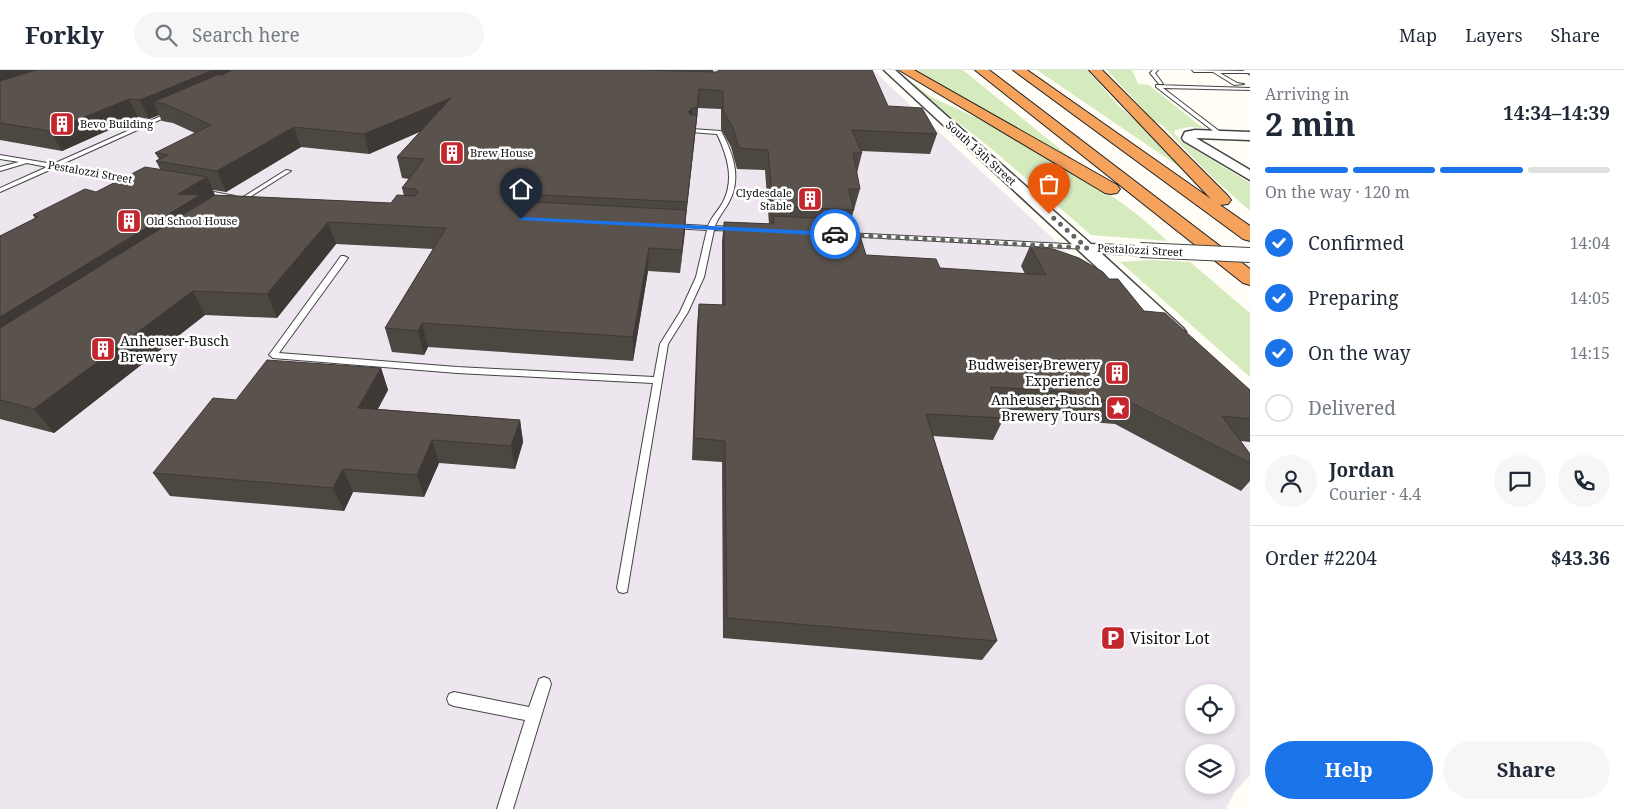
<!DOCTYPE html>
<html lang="en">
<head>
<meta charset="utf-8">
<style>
  body { margin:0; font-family:"Noto Serif",serif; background:#f6f6f7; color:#1f2937; height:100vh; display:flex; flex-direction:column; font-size:19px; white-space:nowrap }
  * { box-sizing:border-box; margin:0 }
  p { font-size:16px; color:#747a83 }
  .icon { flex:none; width:28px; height:28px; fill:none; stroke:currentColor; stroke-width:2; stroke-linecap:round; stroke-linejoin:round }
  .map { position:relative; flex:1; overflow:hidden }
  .sheet { display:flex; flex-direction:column; background:#fff; width:375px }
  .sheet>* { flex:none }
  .controls { position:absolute; left:1185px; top:614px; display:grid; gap:10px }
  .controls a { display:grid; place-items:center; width:50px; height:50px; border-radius:50%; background:#fff; box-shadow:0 2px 8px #0003; font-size:25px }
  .pin { position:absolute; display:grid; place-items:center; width:42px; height:42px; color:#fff; margin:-51px -21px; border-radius:50% 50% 50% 0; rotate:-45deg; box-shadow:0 0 5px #0007 }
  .pin .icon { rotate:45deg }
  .courier { position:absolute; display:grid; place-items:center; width:50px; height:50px; margin:-25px; border:4px solid #1a73e8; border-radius:50%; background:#fff; color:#222; box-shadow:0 1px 6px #0007 }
  .summary em { font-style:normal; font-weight:700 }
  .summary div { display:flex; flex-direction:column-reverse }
  .summary { display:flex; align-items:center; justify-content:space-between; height:85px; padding:0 15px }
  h1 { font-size:32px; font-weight:700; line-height:38px }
  .bar { display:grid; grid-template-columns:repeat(4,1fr); gap:8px 5px; align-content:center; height:60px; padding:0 15px }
  .bar i { height:6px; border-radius:4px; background:#e0e1e3 }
  .bar .active { background:#1a73e8 }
  .bar p { grid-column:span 4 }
  .line { display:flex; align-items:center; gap:12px; padding:0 15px; border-top:1px solid #e0e1e3 }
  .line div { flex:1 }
  .round { display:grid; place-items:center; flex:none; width:52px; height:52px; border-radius:26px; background:#f6f6f7 }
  ol { padding:0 15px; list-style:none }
  li { display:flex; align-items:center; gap:15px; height:55px }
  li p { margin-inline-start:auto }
  li .icon { padding:5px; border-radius:50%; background:#1a73e8; color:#fff; stroke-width:4 }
  li:last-child { color:#747a83 }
  li i { width:28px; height:28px; border:2px solid #e0e1e3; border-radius:50% }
  .cta { display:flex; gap:10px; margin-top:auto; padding:10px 15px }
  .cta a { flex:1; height:58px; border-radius:30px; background:#1a73e8; color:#fff; font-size:20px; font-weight:700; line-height:58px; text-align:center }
  .cta a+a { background:#f6f6f7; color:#1f2937 }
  header { display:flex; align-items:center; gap:30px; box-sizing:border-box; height:70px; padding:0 25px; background:#fff; border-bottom:1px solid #e0e1e3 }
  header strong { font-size:24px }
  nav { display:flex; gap:28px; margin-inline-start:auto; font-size:18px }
  .search { width:350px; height:45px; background:#f6f6f7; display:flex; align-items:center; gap:12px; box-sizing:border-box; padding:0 18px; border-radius:28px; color:#747a83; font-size:19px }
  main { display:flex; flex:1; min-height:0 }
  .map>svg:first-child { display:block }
</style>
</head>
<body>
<header>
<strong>Forkly</strong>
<div class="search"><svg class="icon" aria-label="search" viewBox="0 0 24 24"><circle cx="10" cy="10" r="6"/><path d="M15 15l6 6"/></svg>Search here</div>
<nav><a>Map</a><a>Layers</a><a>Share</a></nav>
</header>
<main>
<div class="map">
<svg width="1250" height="739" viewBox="0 0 1250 739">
  <rect width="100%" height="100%" fill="#fffdf5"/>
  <!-- industrial -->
  <path fill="#eee6ef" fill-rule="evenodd" d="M0,0H873L1046,162L1250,359V705L1234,723L1226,739H0ZM1194,622H1226V655H1194ZM1194,682H1226V715H1194Z"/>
  <!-- green -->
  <path fill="#d5ebbd" d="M910,0H963L1087,101Z
    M1037,0H1087L1119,36L1162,73L1184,100Z
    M1107,0H1132L1138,14L1149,15L1203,58L1189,57L1175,60L1174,63L1184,73L1250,113V141L1209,104L1162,55L1154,51Z
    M896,1C912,10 924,25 942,32C977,47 1010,65 1043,84C1088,110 1130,134 1167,171L1091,165L987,75L929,30Z
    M1151,190L1190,192L1250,243V307L1120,192Z"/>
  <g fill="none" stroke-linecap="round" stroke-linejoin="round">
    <defs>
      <path id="lane" d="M1153,0H1158L1155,3L1163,14H1159L1150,3Z
        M1192,0L1250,1V3H1220L1237,13L1244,14L1234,15L1213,2H1194Z
        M1156,15L1250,18V20L1163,18L1223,64V66L1221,67L1156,17Z
        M170,42L175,43L60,95L134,108L136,109V111L54,98L0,122V118L47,97L27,93L0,101V97L19,92L0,89V85L53,94Z
        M692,59L721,61C733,83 742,108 729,132C724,141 719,146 715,156L736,157L739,159L736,161L714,160L704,207L688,242L668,274L627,522L623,523L619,522L617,518L653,313L457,303L273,288L269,285L341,186H344L348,188L279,283L457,297L654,307L660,274L680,242L696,207L707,160L671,158L668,156L671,154L708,156C712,146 718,141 723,132C735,109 727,85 717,64L690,62L689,61Z
        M286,100L291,101L237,135L232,134Z
        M203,120L235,126L238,128L235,130L201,123V121Z
        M846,163L1086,175L1090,177L1086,179L844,166V164Z
        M544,607L549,609L551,614L513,739H497L525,650L454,636L449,634L447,629L449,624L454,622L529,637L539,609Z"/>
      <path id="street" d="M884,0H895L1091,174L1145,177L1148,180L1145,183L1140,185L1101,183L1183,258L1186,262L1183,266L1177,267L1171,266Z
        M1243,0H1250V4Z
        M1195,60L1250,62V70L1196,68L1250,100V110L1184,71L1182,68L1185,62Z"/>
      <path id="highway" d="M899,0H914L1117,115L1120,119L1117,123L1111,124L1105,123Z
        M975,0H989L1250,199V215L1243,213Z
        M1013,0H1027L1211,129L1089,0H1102L1228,126L1231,130L1228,134L1220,135L1250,156V171L1243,169Z"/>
    </defs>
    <!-- lane casing -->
    <use href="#lane" stroke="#444" stroke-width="2"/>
    <!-- street casing -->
    <use href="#street" stroke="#444" stroke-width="3"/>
    <!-- highway casing -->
    <use href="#highway" stroke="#222" stroke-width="2"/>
    <!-- lane -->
    <use href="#lane" fill="#fff" fill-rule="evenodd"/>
    <!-- street -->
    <use href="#street" fill="#fff" fill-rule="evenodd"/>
    <!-- highway -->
    <use href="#highway" fill="#f5a25d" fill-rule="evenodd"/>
    <defs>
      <path id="street-bridge" d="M1140,180L1250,185"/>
    </defs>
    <!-- street-bridge casing -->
    <use href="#street-bridge" stroke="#444" stroke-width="16" stroke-linecap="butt"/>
    <!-- street-bridge -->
    <use href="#street-bridge" stroke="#fff" stroke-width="14"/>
  </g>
  <!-- wall -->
  <path fill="#4d4742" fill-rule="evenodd" d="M0,0H713V2L888,36L937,64L930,84L861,81L862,83L857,103L860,119L851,150L866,185L940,198L1025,204L1021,196L1030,176L1109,209L1144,241L1250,320V372L1241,371L1250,384V411L1241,421L1115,354L1065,350L1062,343L1000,339L1004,348L993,370L933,366L997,571L982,590L723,568L722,392L692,390L697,255L699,234L722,235V171L724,152L769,154L765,100L737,99L731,77L721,59V39L698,38L680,203L648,201L633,291L428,277L424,285L392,282L385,258L433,179L336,174L277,248L205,245L54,363L0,349V166L35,148L33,145L160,99L156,91L159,89L155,83L195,63L173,53L162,51L159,45L149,49L138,47L62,81L0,70ZM421,61L397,87L402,108L409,109L402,118L404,126L391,133L215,125L213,120L226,122L301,77L369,84Z
    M381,298L388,320L378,339L520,350L523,372L515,399L439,393L424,427L353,422L344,441L170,426L153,403L236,330Z"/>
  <!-- shaded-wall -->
  <path fill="#3f3936" d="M0,0H61L0,21Z
    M213,0H253L165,34L153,32L159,45L149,49L140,30Z
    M699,19L698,38L696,57L697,38Z
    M451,28L454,47L369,84L364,64Z
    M129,29L138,47L62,81L50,61Z
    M692,38L691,57L688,42Z
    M697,45L695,64L685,154L687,132Z
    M294,57L301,77L226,122L217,101Z
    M207,107L216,128L0,276V247L178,124Z
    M519,124L521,145L514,128V126Z
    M686,140L685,162L680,203L682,180Z
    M328,152L336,174L277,248L267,224Z
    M649,178L648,201L633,291V267Z
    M193,221L205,245L54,363L34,339Z
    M422,253L428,277L424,285L418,261Z
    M381,298L388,320L366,361L358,338Z
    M520,350L523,372L515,399L511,376Z
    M432,370L439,393L424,427L417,405Z
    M343,399L353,422L344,441L333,418Z"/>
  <!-- building -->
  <path fill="#5a524d" stroke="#3f3936" d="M36,0H213L140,30L129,29L50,61L0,53V11Z
    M232,0H642L716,2L720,0H872L888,36L922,38L937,64L852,60L862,83H853L860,119H848L854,140L773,136L768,80L739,78L733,58L723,40V21L699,19L697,38H692L688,42L691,45H697L687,132L519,124L514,126V128L518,131L686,140L682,180L649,178L633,267L422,253L418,261L385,258L446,158L328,152L267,224L193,221L34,339L0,330V258L215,125L391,133L397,125L415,126L419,122L415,119L402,118L424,89L397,87L451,28L364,64L294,57L217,101L156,91L168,85L155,83L211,55L165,34L153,32L217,5H222Z
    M145,97L207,107L178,124L200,125L0,247V166L38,147L33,145L85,119L96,122Z
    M773,146L855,150L866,185L936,189L940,198L1046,205L1030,176L1053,179L1079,188L1103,202L1109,209H1118L1144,241L1165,243L1250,320V349L1222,346L1250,384V393L1130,332L1078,328L1075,322L990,317L1004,348L926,344L997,571L727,548L725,371L694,368L699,234L725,235L724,152L774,154Z
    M267,290L381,298L358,338L520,350L511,376L432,370L417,405L343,399L333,418L153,403L213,328L236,330Z"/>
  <!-- route -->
  <path fill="#1a73e8" d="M521,147L835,162L838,164L835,166L519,150Z"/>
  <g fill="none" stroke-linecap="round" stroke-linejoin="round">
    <!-- done -->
    <path stroke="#646461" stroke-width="5" stroke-dasharray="0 9" d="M835,164L1087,178L1049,144"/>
  </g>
  <!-- icons -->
  <defs>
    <symbol id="building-square" viewBox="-11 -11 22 22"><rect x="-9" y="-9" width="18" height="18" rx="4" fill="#c4262e" stroke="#fff"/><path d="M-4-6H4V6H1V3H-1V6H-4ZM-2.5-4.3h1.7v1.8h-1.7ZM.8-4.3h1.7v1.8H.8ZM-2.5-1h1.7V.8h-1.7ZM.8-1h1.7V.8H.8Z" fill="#fff"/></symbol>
    <symbol id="sight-square" viewBox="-11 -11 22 22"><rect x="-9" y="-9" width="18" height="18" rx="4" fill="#c4262e" stroke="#fff"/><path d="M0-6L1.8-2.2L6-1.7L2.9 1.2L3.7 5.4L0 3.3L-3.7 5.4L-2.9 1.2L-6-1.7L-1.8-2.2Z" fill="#fff"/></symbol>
    <symbol id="parking-square" viewBox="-11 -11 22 22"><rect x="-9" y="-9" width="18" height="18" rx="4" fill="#c4262e" stroke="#fff"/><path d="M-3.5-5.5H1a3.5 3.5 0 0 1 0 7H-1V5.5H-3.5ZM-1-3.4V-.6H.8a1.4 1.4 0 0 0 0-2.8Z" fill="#fff"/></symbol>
  </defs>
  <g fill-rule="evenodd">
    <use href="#building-square" x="48" y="40" width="28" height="28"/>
    <use href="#building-square" x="438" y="69" width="28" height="28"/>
    <use href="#building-square" x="796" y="115" width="28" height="28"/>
    <use href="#building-square" x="115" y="137" width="28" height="28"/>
    <use href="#building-square" x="89" y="265" width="28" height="28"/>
    <use href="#building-square" x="1103" y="289" width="28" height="28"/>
    <use href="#sight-square" x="1104" y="324" width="28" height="28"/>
    <use href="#parking-square" x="1099" y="554" width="28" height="28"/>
  </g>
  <g text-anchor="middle" stroke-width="5" stroke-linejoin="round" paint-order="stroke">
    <!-- far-poi labels -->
    <g font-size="11" fill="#111" stroke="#fff" text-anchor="start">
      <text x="80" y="58">Bevo Building</text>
      <text x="470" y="87">Brew House</text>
      <text x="792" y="127" text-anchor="end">Clydesdale<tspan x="792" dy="13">Stable</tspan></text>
      <text x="146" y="155">Old School House</text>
    </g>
    <!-- far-street labels -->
    <g font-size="11" fill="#111" stroke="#fff">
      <text transform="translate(981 83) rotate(42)" y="4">South 13th Street</text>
      <text transform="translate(90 102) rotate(10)" y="4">Pestalozzi Street</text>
      <text transform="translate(1140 180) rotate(3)" y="4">Pestalozzi Street</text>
    </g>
    <!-- poi labels -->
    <g font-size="14" fill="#111" stroke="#fff" text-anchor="end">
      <text x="120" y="276" text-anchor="start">Anheuser-Busch<tspan x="120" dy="16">Brewery</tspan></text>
      <text x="1100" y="300">Budweiser Brewery<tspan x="1100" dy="16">Experience</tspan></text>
      <text x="1100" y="335">Anheuser-Busch<tspan x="1100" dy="16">Brewery Tours</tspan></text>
    </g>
    <!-- near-poi labels -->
    <g font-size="16" fill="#111" stroke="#fff" text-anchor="start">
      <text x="1130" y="574">Visitor Lot</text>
    </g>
  </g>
</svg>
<div class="controls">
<a><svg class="icon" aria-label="locate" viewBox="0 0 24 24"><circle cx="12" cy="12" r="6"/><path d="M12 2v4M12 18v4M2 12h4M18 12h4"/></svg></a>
<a><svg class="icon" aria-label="layers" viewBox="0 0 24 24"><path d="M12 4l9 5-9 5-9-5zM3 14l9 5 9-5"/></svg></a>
</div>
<div class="pin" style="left:1049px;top:144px;background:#ea580c"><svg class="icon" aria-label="bag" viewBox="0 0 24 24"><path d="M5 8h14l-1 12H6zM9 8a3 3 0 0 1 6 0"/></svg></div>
<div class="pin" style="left:521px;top:149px;background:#1f2937"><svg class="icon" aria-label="home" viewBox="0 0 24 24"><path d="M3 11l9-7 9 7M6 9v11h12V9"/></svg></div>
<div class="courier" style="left:835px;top:164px"><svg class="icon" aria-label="car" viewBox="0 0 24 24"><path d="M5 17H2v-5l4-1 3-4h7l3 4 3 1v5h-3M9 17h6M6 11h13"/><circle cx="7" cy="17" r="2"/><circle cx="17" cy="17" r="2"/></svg></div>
</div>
<section class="sheet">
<div class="summary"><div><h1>2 min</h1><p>Arriving in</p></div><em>14:34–14:39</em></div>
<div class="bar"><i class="active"></i><i class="active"></i><i class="active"></i><i></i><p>On the way · 120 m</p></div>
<ol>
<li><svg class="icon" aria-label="check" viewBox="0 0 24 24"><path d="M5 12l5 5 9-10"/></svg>Confirmed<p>14:04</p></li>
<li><svg class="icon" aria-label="check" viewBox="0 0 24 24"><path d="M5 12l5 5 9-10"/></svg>Preparing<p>14:05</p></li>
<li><svg class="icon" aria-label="check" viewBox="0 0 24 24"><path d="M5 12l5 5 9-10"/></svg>On the way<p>14:15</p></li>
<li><i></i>Delivered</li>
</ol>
<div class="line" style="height:90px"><a class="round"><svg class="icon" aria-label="person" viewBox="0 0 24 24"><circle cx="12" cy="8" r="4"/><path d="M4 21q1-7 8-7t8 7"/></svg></a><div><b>Jordan</b><p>Courier · 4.4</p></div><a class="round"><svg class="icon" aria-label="chat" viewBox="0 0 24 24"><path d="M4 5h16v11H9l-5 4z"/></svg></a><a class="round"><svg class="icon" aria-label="phone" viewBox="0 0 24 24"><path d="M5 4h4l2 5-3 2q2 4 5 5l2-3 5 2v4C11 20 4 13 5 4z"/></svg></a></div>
<div class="line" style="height:65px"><div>Order #2204</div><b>$43.36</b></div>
<div class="cta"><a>Help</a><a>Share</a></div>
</section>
</main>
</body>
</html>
